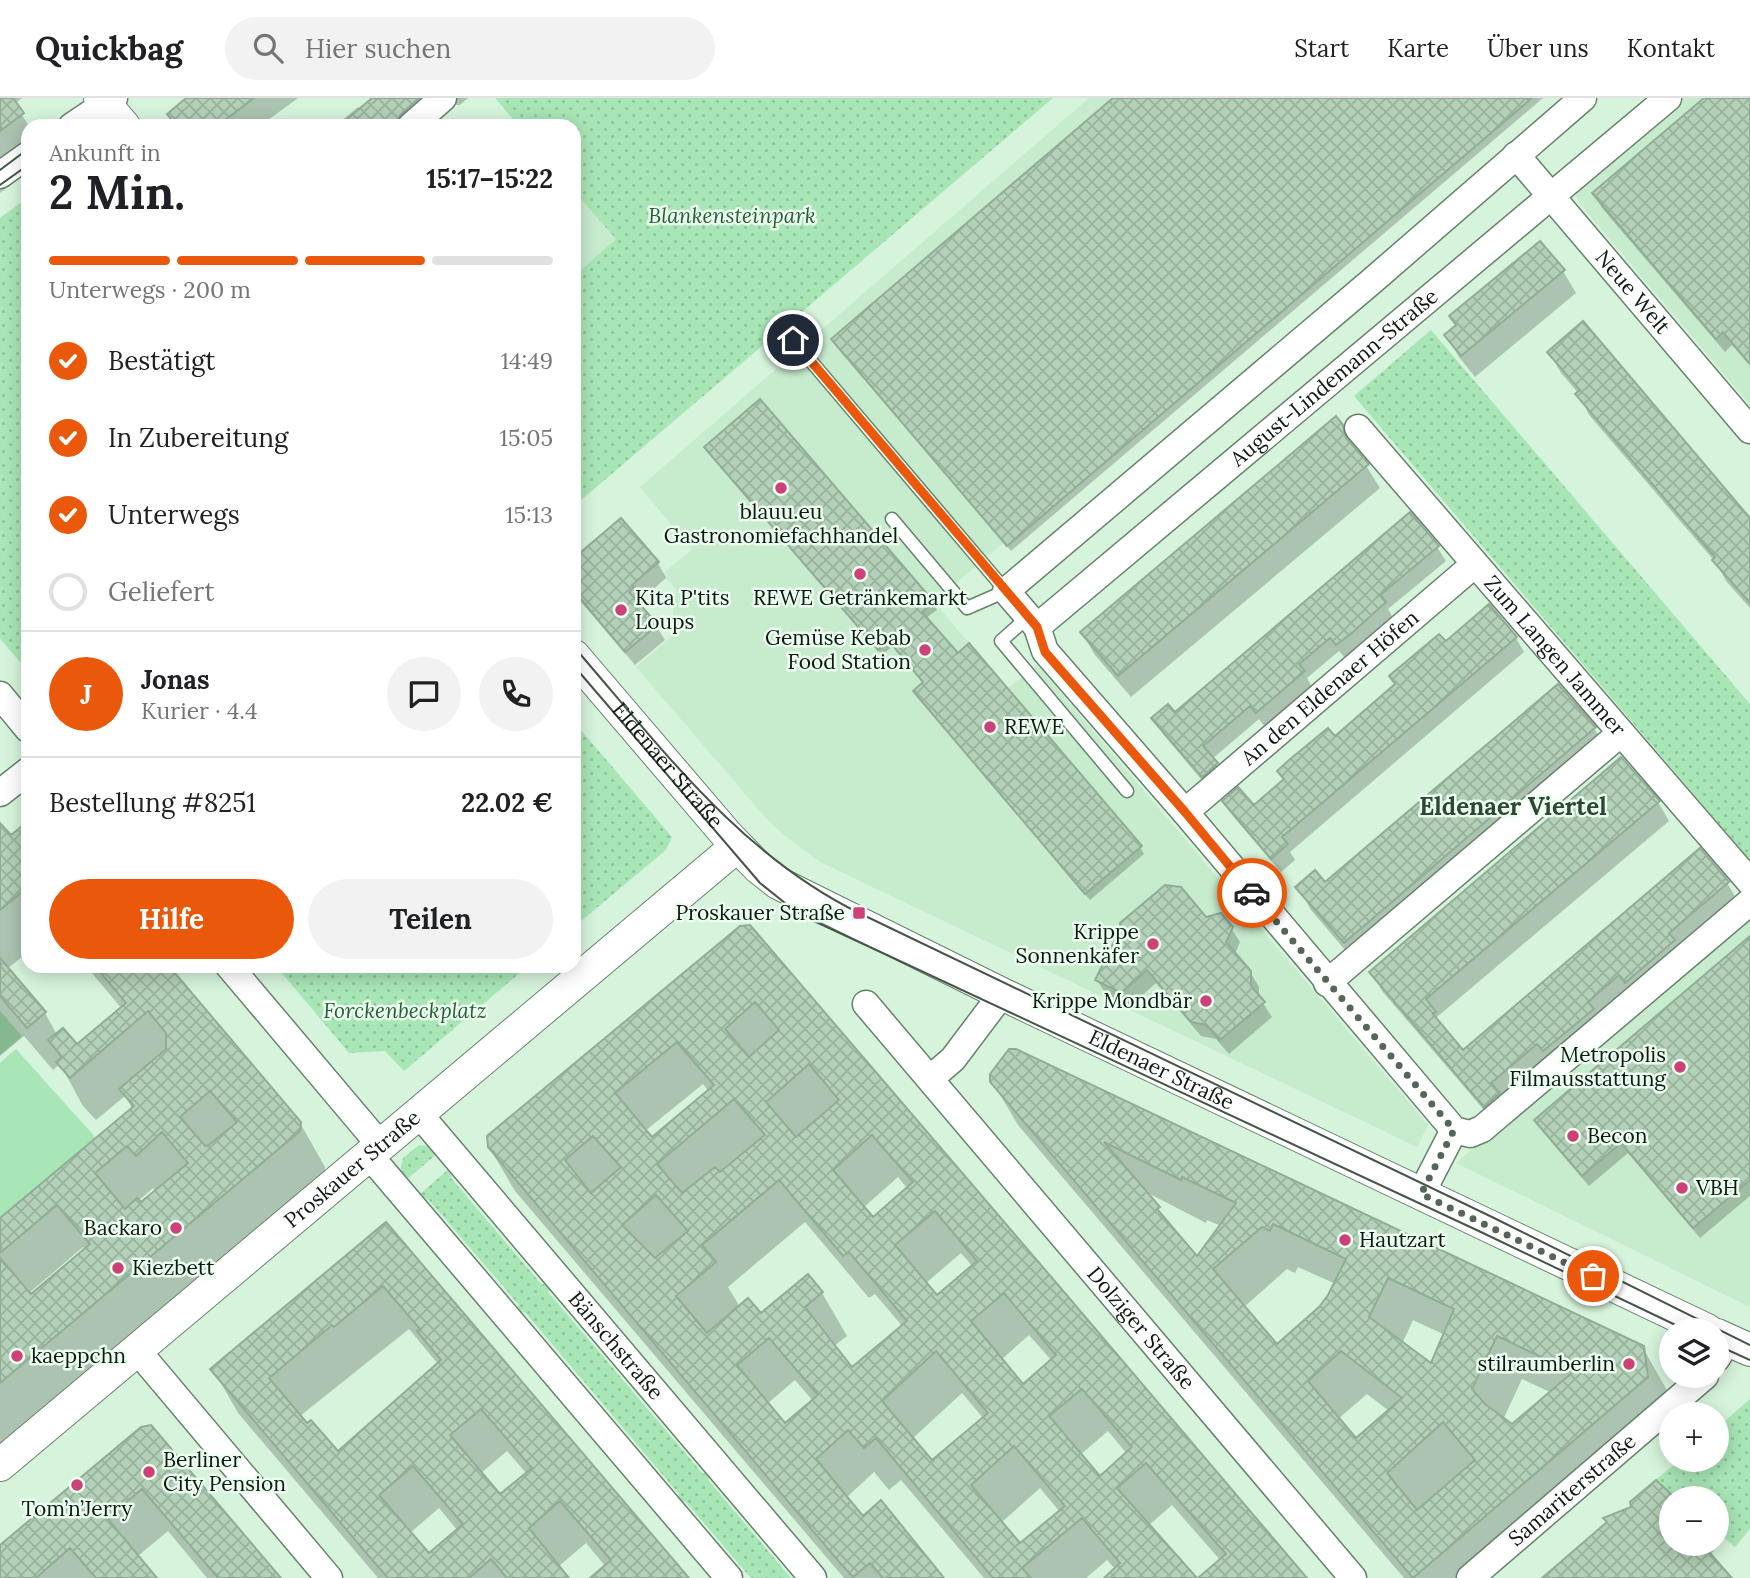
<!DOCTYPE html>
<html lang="de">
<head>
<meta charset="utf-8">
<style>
  body { margin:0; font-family:Lora,serif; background:#f2f2f2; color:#202124; height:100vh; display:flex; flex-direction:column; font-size:26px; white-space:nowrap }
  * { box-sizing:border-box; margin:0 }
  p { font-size:23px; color:#757577 }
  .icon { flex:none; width:38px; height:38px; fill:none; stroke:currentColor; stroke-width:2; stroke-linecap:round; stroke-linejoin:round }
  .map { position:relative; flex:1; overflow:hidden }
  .drawer { position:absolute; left:21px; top:21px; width:560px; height:854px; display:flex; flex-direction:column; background:#fff; border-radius:21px; box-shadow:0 4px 18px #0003 }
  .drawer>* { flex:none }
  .controls { position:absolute; left:1659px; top:1220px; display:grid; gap:14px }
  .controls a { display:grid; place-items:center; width:70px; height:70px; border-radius:50%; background:#fff; box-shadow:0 4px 18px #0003; font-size:35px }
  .pin { position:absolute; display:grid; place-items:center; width:60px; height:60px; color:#fff; margin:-30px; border:4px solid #fff; border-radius:50%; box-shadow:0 2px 7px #0007 }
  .courier { position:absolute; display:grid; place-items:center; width:70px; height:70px; margin:-35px; border:5px solid #ea580c; border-radius:50%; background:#fff; color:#222; box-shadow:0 2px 9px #0007 }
  .summary em { font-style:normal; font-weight:800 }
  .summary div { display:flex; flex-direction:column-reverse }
  .summary { display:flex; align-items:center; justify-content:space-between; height:119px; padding:0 28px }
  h1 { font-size:46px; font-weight:800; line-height:52px }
  .bar { display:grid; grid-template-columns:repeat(4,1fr); gap:10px 7px; align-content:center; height:84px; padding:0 28px }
  .bar i { height:9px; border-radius:5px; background:#e0e0e0 }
  .bar .on { background:#ea580c }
  .bar p { grid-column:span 4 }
  .line { display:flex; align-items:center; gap:18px; padding:0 28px; border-top:2px solid #e0e0e0 }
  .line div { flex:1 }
  .round { display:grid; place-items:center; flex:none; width:74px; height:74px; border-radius:37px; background:#f2f2f2 }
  ol { padding:0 28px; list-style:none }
  li { display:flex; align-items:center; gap:21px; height:77px }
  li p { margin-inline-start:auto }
  li .icon { padding:7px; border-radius:50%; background:#ea580c; color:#fff; stroke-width:4 }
  li:last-child { color:#757577 }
  li i { width:38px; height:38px; border:4px solid #e0e0e0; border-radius:50% }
  .cta { display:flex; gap:14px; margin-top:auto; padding:14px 28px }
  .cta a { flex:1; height:80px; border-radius:42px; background:#ea580c; color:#fff; font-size:28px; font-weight:800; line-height:80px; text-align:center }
  .cta a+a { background:#f2f2f2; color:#202124 }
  header { display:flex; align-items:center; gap:42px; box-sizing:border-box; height:98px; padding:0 35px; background:#fff; border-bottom:2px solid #e0e0e0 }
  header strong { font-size:33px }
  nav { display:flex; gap:38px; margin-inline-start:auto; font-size:24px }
  .search { width:490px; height:63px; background:#f2f2f2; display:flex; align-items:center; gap:18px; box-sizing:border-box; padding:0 24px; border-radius:38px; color:#757577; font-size:26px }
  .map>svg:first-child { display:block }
</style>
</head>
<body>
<header>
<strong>Quickbag</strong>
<div class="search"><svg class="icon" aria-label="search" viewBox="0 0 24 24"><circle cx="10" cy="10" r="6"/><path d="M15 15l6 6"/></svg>Hier suchen</div>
<nav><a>Start</a><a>Karte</a><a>Über uns</a><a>Kontakt</a></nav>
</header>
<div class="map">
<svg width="1750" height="1480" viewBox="0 0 1750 1480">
  <defs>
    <pattern id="grass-dots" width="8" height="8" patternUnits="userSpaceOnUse" patternTransform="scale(1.75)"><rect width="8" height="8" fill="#a8e6b5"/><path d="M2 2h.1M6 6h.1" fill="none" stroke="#8fc59b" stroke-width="1.8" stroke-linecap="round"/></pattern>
    <pattern id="building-cross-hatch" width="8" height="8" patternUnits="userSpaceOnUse" patternTransform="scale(1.75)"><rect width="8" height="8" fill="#b3d0b8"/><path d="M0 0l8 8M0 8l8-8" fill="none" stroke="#99b29d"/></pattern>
  </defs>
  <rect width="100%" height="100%" fill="#d6f4dc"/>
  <!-- built -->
  <path fill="#c7ebcd" d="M1089,0H1528L934,504L1008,590L1037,567L1428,1027L1417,1049L820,764L784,737L765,719L636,569L670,540L676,491L662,476L692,452L640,389Z
    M1680,0H1750V307L1579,105L1575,94Z
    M574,93L616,141L574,178Z
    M1750,814V1209L1456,1065Z"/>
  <!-- grass -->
  <path fill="url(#grass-dots)" d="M495,0H1053L574,408V178L616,141L574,93V28H519Z
    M28,99V573L0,541V120Z
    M1431,232L1750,606V762L1354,298Z
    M574,624L672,739L666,752L574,829Z
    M276,868H528L404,973L385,953L349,955Z
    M419,1047L430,1048L438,1055L406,1082L400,1073L403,1060Z
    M451,1069V1080L542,1187L547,1184L551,1188L548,1194L703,1376L708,1374L712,1378L708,1381L709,1383L791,1480H751L685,1403L680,1406L676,1401L679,1396L525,1214L519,1216L515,1212L519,1207L429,1102L418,1098Z
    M1750,1301V1431L1735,1449L1717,1434V1400H1676L1655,1382L1680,1362H1717V1330Z"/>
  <!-- pitch -->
  <path fill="#a8e6b5" d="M0,913L22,938L0,957Z
    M16,951L96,1040L0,1120V965Z"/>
  <!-- shadow -->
  <path fill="#0003" fill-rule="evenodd" d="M0,0H22L15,6L29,28L28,74L0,95Z
    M191,0H298L260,28H176L169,17Z
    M374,0H468L460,7H453L425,28H335L358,9L361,12Z
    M1116,0H1543L1011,453L833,241Z
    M1707,0H1750V268L1732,247L1725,254L1602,110L1594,96Z
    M1563,173L1576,195L1475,279L1459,259L1446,237Z
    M1549,254L1750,423V510L1726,483L1717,466L1589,317L1579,296L1561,275Z
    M760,304L933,505L937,512L926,520L958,558L1140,749L1144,756L1090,802L919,600L915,593L924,586L893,548L882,557L710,356L706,350Z
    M1341,328L1380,390L1131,599L1095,557L1082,535Z
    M620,422L658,465L666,480L640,503L641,505L638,507L656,528L665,542L635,567L574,496V462Z
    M1437,449L1446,463L1388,511L1393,520L1346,561L1339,553L1307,580L1312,589L1265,629L1259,621L1212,661L1225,681L1211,693L1162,635L1154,620L1174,616Z
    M1516,540L1524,554L1290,754L1295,762L1281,774L1233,718L1224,704L1253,709L1284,683L1279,673L1334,640L1446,546Z
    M1594,630L1607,653L1357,866L1311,812L1298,789L1325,787Z
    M1658,704L1669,723L1437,919L1446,934L1462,954L1727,785L1738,803L1496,1026L1382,893L1372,874Z
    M28,725V854L7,871L45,915L57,937L77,949L122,911L86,868H166L300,1025L325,1069L324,1077L0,1349V1123L133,1012L125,998L96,1022L83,1008L60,966L53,972L24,938L0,958V741L11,740ZM153,1090L156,1094L140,1107L137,1104ZM83,1149L86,1152L30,1199L28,1196Z
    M1205,821L1231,830L1240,844L1235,856L1250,874L1259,889V899L1272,919L1229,956L1216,941L1201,938L1156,885L1130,908L1106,896L1097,882Z
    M740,830L1304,1480H1201L1221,1463L1172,1407L1148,1428L1194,1480H1107L1116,1472L1107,1462L1086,1480H984L901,1382L889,1392L874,1374L846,1400L863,1420L881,1404L944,1480H844L515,1093L489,1049ZM703,986L709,994L652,1041L645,1033ZM898,1079L908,1091L872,1121L863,1110ZM805,1124L869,1200L875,1196L903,1229L852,1271L834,1248L847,1238L822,1195L761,1218L740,1209L728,1189ZM961,1155L973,1169L937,1199L926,1185ZM1029,1237L1052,1263L1023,1289L1001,1262ZM795,1282L813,1303L785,1328L767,1306ZM962,1295L984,1321L931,1364L912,1341ZM1108,1333L1127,1356L1100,1380L1080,1357ZM1040,1390L1060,1414L1020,1447L1001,1425Z
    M1750,840V1098L1700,1140L1628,1055L1589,1088L1542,1033L1536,1022Z
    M992,983L1643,1250L1668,1294L1489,1480H1404L1018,1027ZM1144,1093L1206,1125L1207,1122L1221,1128L1197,1161L1167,1126ZM1298,1169L1336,1186L1320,1210L1277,1249L1244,1209L1287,1171L1295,1175ZM1413,1222L1445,1237L1432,1267L1402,1246ZM1522,1281L1552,1295L1512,1328L1503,1322ZM1367,1296L1389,1313L1356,1343L1338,1321Z
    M386,1126L687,1480H593L606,1469L586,1445L558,1469L567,1480H378L238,1315L213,1271ZM409,1231L438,1266L338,1356L300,1318ZM507,1353L527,1376L499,1399L480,1376ZM439,1410L458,1433L429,1458L410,1435Z
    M150,1329L278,1480H207L168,1433L138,1458L157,1480H0V1449Z
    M1656,1385L1673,1400H1671V1446H1709L1714,1453L1710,1457L1729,1480H1544L1633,1410Z"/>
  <!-- building -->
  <path fill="url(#building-cross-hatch)" stroke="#91ad96" stroke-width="2" fill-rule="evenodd" d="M0,0H13L24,15L0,33Z
    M186,0H254L217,28H177L167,16Z
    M372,0H419L400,17L396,28H339Z
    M1113,0H1532L1007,448L831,241Z
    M1704,0H1750V266L1723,234L1716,241L1592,95Z
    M1540,143L1565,172L1461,258L1444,237L1456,227L1449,218Z
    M1583,223L1750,420V505L1712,462L1715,459L1702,444L1575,296L1580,292L1547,254Z
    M760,301L934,504L922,514L958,555L969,545L1142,748L1085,796L913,593L923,584L889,543L878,552L704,349Z
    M1336,318L1343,327L1346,340L1369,366L1118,578L1080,534Z
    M1410,414L1439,448L1380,497L1386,504L1353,534L1336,547L1330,540L1299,566L1305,573L1256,615L1250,608L1203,648L1218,665L1202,679L1151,620L1168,606L1175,614Z
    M621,420L659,464L632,487L634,489L629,494L658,527L625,554L574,493V460Z
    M1489,506L1517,539L1282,739L1288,746L1271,761L1222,703L1238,689L1254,707L1284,681L1277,673L1289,662L1328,630L1335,638L1395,586L1389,578L1439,536L1446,543Z
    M1558,586L1596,629L1344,845L1295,789L1315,772L1325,784Z
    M1621,659L1660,703L1426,901L1436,914L1433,916L1463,952L1700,750L1729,784L1669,835L1675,842L1625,885L1619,877L1588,904L1594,911L1543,953L1537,946L1491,985L1500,995L1484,1009L1369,874Z
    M28,723V789L0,812V725L11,737Z
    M1165,787L1181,789L1206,819L1221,815L1233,829L1226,844L1251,873V888L1265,904L1220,942L1206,927L1191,924L1147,872L1121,895L1095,882L1120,832V825Z
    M750,827L1053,1181L1307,1480H1198L1226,1456L1146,1365L1117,1390L1197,1480H1104L1120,1465L1082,1420L1022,1470L1031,1480H993L876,1340L864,1350L848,1332L816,1361L863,1418L881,1402L944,1480H883L870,1465L853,1479L841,1466L488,1049L487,1038L740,828ZM755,904L779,932L749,959L725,931ZM677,944L714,987L652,1039L615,995ZM809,966L839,1002L796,1039L766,1004ZM734,1001L765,1037L720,1074L715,1069L682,1095L657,1066ZM872,1037L913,1084L873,1119L833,1072ZM593,1038L621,1069L591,1095L565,1062ZM779,1082L843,1158L849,1154L907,1223L852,1269L805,1209L823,1194L808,1176L761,1215L748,1200L707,1235L676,1198L716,1164L702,1147ZM656,1097L688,1133L655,1160L622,1127ZM935,1113L977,1163L937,1197L895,1147ZM1004,1195L1056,1257L1023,1286L971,1223ZM769,1240L818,1297L785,1325L737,1267ZM936,1253L988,1315L932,1362L882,1303ZM1082,1291L1132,1349L1100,1378L1049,1318ZM1014,1348L1065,1408L1020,1445L971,1387Z
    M1750,838V1082L1693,1130L1621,1045L1582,1078L1534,1022Z
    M0,860L46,914L27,930L0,898Z
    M95,868H169L301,1024L300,1033L0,1285V1160L31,1196L90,1146L57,1107L0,1155V1120L134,1008L119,991L166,951V935L148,913L70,980L56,964L62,959L48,942L63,930L77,946L126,905ZM210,993L237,1024L209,1047L205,1048L180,1019ZM162,1034L188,1065L141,1104L137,1100L125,1111L95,1075L127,1048L136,1058Z
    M1009,951H1016L1644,1248L1648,1279L1413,1480L990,984V976ZM1104,1044L1181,1082L1182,1079L1236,1105L1197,1158L1157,1111L1160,1109ZM1273,1126L1346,1161L1328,1197L1319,1209L1277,1246L1213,1171L1262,1129L1270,1133ZM1388,1180L1454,1211L1431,1265L1369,1219ZM1497,1238L1573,1274L1512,1326L1485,1306L1472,1291ZM1341,1253L1402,1300L1356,1340L1308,1283ZM1443,1324L1475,1362L1417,1412L1387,1375Z
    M386,1124L461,1212L689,1480H590L611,1462L560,1403L529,1430L569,1480H507L491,1461L469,1480H388L368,1457L210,1271ZM383,1188L420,1231L417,1233L441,1262L338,1353L311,1322L307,1325L269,1280L332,1227L334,1229ZM481,1311L532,1370L500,1396L450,1337ZM413,1368L463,1426L429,1455L379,1397Z
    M151,1327L281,1480H218L142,1391L107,1420L157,1480H96L70,1450L36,1480H0V1447L141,1329Z
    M1656,1382L1671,1396V1446H1702L1732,1480H1542L1607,1424L1603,1420L1631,1409L1630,1404Z"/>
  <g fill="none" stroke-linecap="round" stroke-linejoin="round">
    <defs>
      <path id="service" d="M793,242L1006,493L967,510L892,421
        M1028,519L1001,543L1127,693"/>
      <g id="minor">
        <path d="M1583,0L1372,183L1006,493L1037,529L1045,553L1185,714L1454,1032L1470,1036L1482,1031L1750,804"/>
        <path d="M72,28L114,0"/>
        <path d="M411,28L443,0"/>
        <path id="s1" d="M1516,57L1750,332"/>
        <path d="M0,77L28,57"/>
        <path id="s2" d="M1358,330L1750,784"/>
        <path id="s3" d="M1037,529L1668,0"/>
        <path d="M0,597L28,631"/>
        <path d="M0,695L28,673"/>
        <path id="s4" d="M1185,714L1475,466"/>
        <path d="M229,868L381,1048"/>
        <path d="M1327,885L1621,635"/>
        <path id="s5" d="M866,906L1353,1480"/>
        <path d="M931,980L953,961L1002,896"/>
        <path id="s6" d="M419,1016L813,1480"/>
        <path d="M369,1057L729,1480"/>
        <path d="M1421,1096L1454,1032"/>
        <path d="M136,1251L329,1480"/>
        <path d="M1717,1260L1728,1242"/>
        <path id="s7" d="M1470,1480L1705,1278"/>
      </g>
      <g id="tertiary">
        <path d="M100,0L124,28"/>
        <path id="s8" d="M574,558L727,737L759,770L778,785L1002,896L1707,1232"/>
        <path d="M1717,1237L1750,1252"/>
        <path id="s9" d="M0,1367L737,748"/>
      </g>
    </defs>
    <!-- service casing -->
    <use href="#service" stroke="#67826c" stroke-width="15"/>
    <!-- minor casing -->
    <use href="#minor" stroke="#67826c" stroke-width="29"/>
    <!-- tertiary casing -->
    <use href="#tertiary" stroke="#67826c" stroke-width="34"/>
    <!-- service -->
    <use href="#service" stroke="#fff" stroke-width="12"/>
    <!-- minor -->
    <use href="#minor" stroke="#fff" stroke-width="26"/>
    <!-- tertiary -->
    <use href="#tertiary" stroke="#fff" stroke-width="32"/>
    <!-- tram -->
    <path stroke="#455548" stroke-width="2" d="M0,72L28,51
      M0,87L28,67
      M574,549C660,648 739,756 859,815L1492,1119L1750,1247
      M574,568L760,785L795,813L814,823L1483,1135L1686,1232
      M1717,1247L1750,1262"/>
  </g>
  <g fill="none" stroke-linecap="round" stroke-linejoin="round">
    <!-- done -->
    <path stroke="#546658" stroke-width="7" stroke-dasharray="0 12.6" d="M1252,795L1454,1032L1421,1096L1593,1178"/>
    <!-- route -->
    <path stroke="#ea580c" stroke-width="9" d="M793,242L1037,529L1045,554L1185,714L1252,795"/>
  </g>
  <!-- markers -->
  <g fill="#cc4178" stroke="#ecfeef" stroke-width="2.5">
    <circle cx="781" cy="390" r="7"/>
    <circle cx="860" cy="476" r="7"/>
    <circle cx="621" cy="512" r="7"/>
    <circle cx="925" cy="552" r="7"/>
    <circle cx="990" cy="629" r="7"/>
    <rect x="852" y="808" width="14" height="14" rx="3.5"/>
    <circle cx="1153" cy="846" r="7"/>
    <circle cx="1206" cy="903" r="7"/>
    <circle cx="1680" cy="969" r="7"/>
    <circle cx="1573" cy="1038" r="7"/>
    <circle cx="1682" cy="1090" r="7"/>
    <circle cx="176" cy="1130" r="7"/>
    <circle cx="1345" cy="1142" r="7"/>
    <circle cx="118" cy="1170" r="7"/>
    <circle cx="17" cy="1258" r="7"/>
    <circle cx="1629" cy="1266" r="7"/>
    <circle cx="149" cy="1374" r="7"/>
    <circle cx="77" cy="1387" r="7"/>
  </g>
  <g text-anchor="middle" stroke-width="5" stroke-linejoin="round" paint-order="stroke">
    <!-- park labels -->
    <g font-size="21" font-style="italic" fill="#255f36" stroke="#ecfeef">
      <text x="732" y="125">Blankensteinpark</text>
      <text x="405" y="920">Forckenbeckplatz</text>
    </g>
    <!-- street labels -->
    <g font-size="21" fill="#0e1911" stroke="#ecfeef">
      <text dy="7" stroke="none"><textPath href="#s1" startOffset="180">Neue Welt</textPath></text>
      <text dy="7" stroke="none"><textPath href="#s3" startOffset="388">August-Lindemann-Straße</textPath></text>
      <text dy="7" stroke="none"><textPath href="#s2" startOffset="301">Zum Langen Jammer</textPath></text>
      <text dy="7" stroke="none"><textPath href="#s4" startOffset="191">An den Eldenaer Höfen</textPath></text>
      <text dy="7" stroke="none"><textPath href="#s8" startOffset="144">Eldenaer Straße</textPath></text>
      <text dy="7" stroke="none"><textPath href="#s8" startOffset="732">Eldenaer Straße</textPath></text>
      <text dy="7" stroke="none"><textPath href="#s9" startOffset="460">Proskauer Straße</textPath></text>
      <text dy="7" stroke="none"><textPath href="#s5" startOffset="425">Dolziger Straße</textPath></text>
      <text dy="7" stroke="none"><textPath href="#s6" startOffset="304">Bänschstraße</textPath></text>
      <text dy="7" stroke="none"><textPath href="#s7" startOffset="135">Samariterstraße</textPath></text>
    </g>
    <!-- poi labels -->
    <g font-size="21" fill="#0e1911" stroke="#ecfeef" text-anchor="start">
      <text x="781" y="421" text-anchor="middle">blauu.eu<tspan x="781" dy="24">Gastronomiefachhandel</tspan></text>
      <text x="635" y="507">Kita P'tits<tspan x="635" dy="24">Loups</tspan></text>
      <text x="860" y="507" text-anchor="middle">REWE Getränkemarkt</text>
      <text x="911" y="547" text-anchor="end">Gemüse Kebab<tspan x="911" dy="24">Food Station</tspan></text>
      <text x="1004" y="636">REWE</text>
      <text x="845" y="822" text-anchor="end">Proskauer Straße</text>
      <text x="1139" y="841" text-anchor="end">Krippe<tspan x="1139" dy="24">Sonnenkäfer</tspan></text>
      <text x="1192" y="910" text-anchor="end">Krippe Mondbär</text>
      <text x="1666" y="964" text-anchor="end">Metropolis<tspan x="1666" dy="24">Filmausstattung</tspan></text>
      <text x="1587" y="1045">Becon</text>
      <text x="1696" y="1097">VBH</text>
      <text x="162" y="1137" text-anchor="end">Backaro</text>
      <text x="1359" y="1149">Hautzart</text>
      <text x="132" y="1177">Kiezbett</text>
      <text x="31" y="1265">kaeppchn</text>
      <text x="1615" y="1273" text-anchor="end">stilraumberlin</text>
      <text x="163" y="1369">Berliner<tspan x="163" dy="24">City Pension</tspan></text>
      <text x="77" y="1418" text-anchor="middle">Tom’n’Jerry</text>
    </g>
    <!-- quarter labels -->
    <g font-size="24" font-weight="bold" fill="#2e4734" stroke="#ecfeef">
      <text x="1513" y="717">Eldenaer Viertel</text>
    </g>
  </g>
</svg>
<div class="controls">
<a><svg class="icon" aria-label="layers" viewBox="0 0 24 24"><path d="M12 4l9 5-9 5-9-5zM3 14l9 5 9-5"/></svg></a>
<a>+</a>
<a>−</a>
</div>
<div class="pin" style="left:1593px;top:1178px;background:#ea580c"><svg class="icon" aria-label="bag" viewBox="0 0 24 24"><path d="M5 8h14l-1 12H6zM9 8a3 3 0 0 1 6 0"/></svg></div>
<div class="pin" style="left:793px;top:242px;background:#1f2937"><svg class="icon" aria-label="home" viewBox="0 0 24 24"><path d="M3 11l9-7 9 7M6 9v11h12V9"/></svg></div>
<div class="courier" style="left:1252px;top:795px"><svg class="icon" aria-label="car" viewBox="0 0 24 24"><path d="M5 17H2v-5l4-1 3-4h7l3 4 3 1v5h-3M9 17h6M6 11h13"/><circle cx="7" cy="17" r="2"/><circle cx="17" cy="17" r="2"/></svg></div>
<section class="drawer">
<div class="summary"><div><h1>2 Min.</h1><p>Ankunft in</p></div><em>15:17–15:22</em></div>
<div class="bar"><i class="on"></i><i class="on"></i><i class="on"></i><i></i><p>Unterwegs · 200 m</p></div>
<ol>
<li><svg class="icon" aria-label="check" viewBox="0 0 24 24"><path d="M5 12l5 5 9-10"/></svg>Bestätigt<p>14:49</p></li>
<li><svg class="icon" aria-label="check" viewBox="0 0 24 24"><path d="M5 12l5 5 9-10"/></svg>In Zubereitung<p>15:05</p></li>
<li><svg class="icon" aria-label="check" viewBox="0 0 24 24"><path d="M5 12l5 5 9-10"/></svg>Unterwegs<p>15:13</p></li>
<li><i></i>Geliefert</li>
</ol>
<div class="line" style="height:126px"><b class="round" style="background:#ea580c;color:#fff">J</b><div><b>Jonas</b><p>Kurier · 4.4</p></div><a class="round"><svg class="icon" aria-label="chat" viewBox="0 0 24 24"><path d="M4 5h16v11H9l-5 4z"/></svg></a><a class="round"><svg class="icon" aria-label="phone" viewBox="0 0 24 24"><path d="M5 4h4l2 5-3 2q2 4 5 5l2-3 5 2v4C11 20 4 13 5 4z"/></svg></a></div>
<div class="line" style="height:91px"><div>Bestellung #8251</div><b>22.02 €</b></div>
<div class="cta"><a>Hilfe</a><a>Teilen</a></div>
</section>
</div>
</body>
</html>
